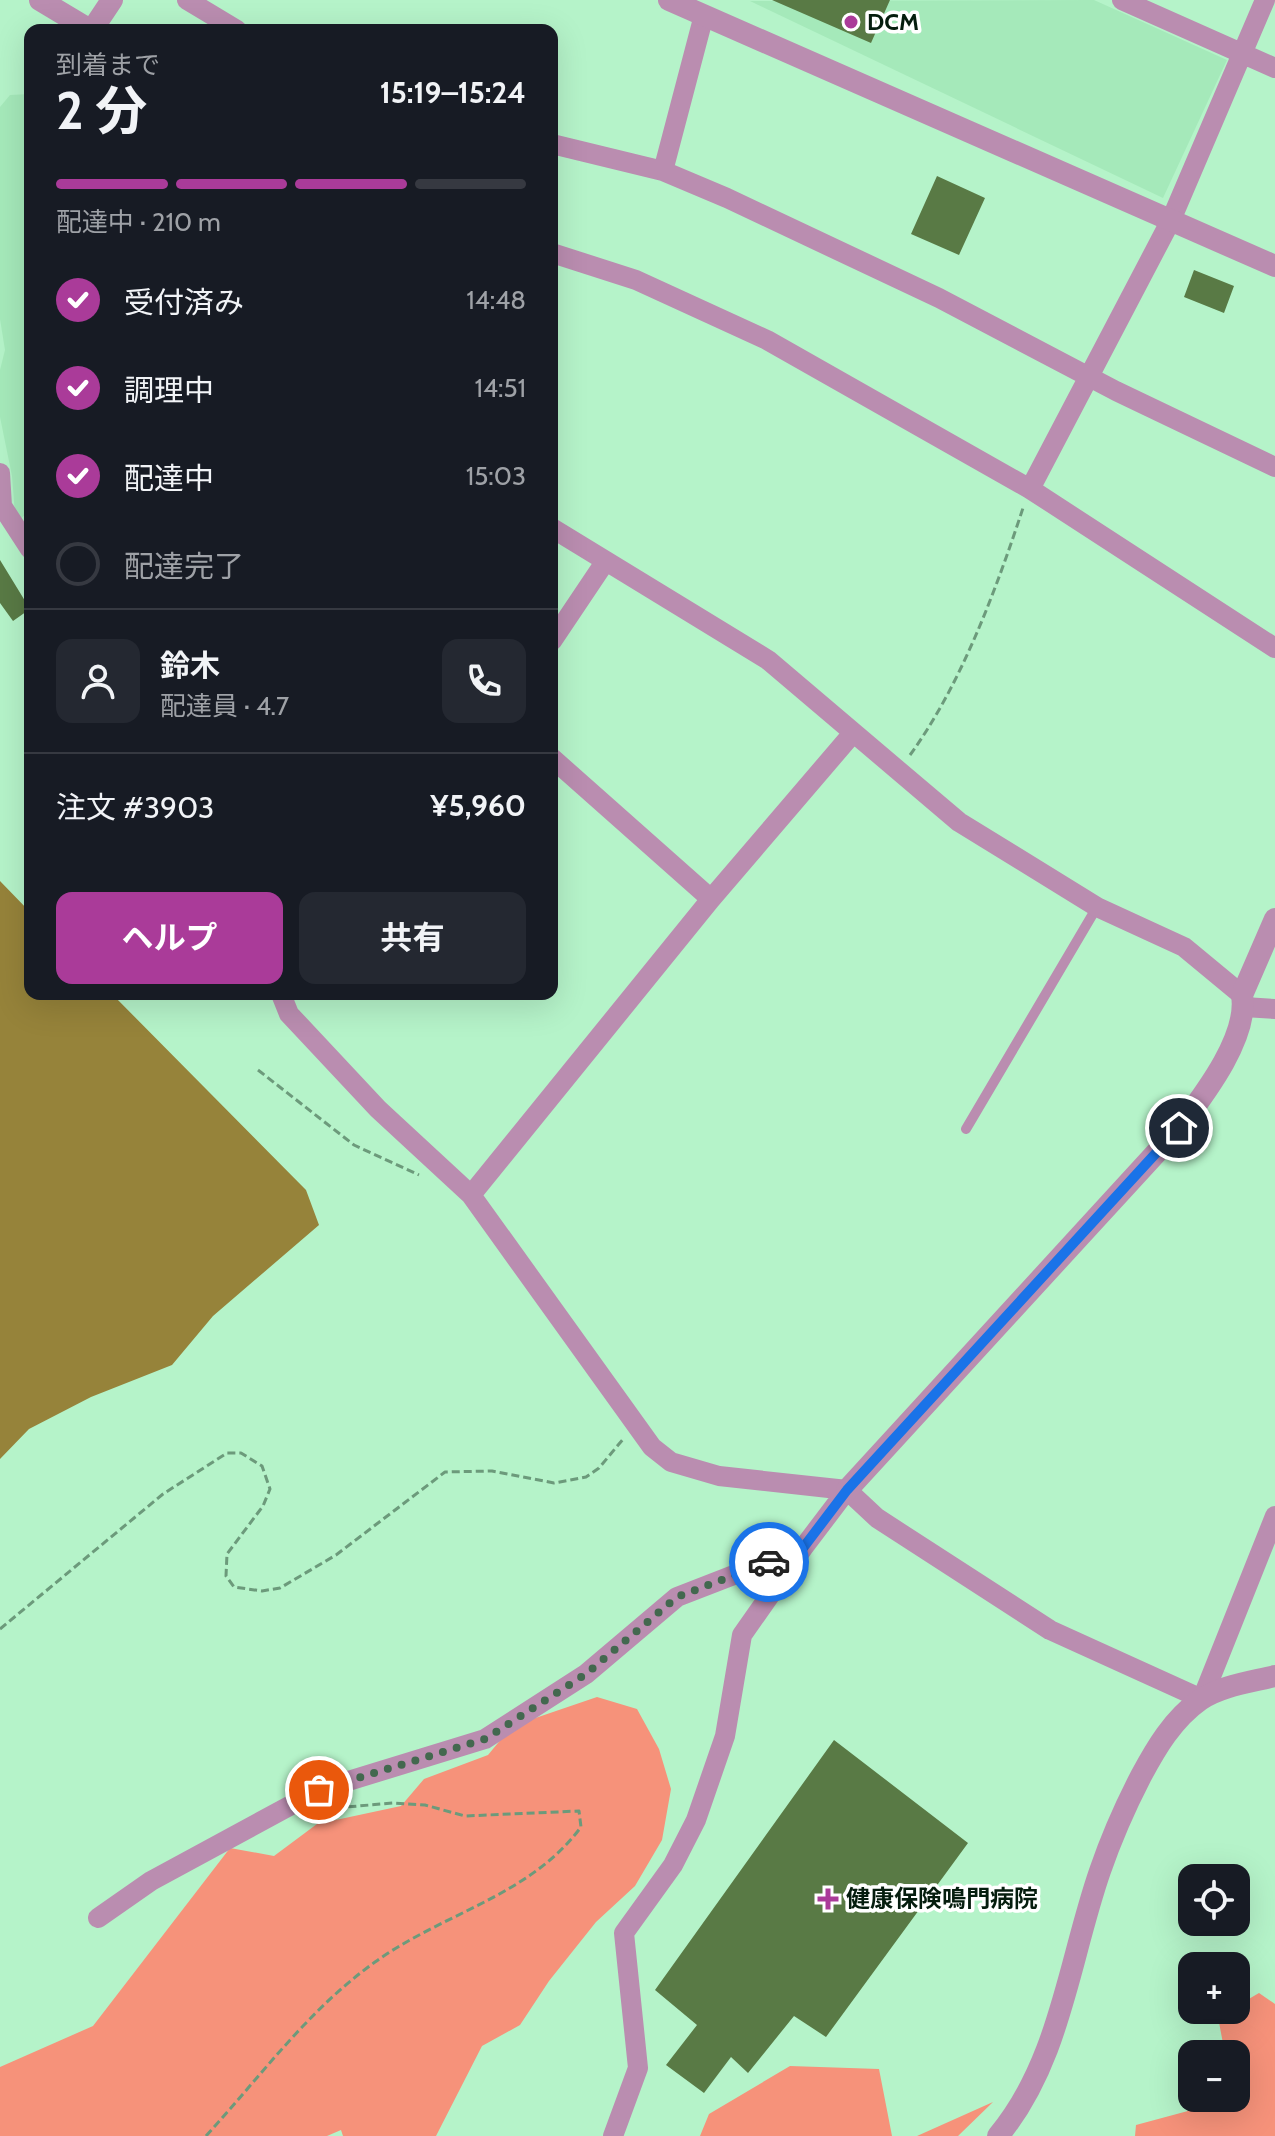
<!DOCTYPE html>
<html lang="ja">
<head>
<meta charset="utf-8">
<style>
  body { margin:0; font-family:Cabin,"Noto Sans JP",sans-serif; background:#242831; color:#f1f3f6; height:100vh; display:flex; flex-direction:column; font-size:30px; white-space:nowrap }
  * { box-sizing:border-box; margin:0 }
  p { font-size:26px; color:#9ea1a6 }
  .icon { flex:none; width:44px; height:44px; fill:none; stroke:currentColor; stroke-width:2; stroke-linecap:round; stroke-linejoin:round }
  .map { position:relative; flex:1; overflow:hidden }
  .drawer { position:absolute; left:24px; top:24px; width:534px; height:976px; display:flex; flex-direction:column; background:#171b24; border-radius:16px; box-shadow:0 8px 32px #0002 }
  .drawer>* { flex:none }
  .buttons { position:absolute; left:1178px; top:1864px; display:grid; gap:16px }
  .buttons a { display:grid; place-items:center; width:72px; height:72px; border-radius:16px; background:#171b24; box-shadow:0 8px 32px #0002; font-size:40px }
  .pin { position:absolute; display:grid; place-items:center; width:68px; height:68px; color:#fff; margin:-34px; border:4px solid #fff; border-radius:50%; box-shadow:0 2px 8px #0007 }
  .courier { position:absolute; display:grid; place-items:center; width:80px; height:80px; margin:-40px; border:6px solid #1a73e8; border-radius:50%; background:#fff; color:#222; box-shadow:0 2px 10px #0007 }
  .head em { font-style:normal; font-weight:700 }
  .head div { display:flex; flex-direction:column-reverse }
  .head { display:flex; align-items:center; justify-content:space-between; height:136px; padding:0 32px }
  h1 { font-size:52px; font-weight:700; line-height:60px }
  .bar { display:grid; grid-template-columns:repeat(4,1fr); gap:12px 8px; align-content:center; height:96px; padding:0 32px }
  .bar i { height:10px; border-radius:6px; background:#363941 }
  .bar .selected { background:#aa3b99 }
  .bar p { grid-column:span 4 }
  .line { display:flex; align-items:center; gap:20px; padding:0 32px; border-top:2px solid #363941 }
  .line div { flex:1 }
  .round { display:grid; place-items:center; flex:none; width:84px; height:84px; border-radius:16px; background:#242831 }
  ol { padding:0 32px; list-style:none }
  li { display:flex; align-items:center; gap:24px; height:88px }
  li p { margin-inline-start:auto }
  li .icon { padding:8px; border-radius:50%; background:#aa3b99; color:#fff; stroke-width:4 }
  li:last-child { color:#9ea1a6 }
  li i { width:44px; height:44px; border:4px solid #363941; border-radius:50% }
  .action { display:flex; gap:16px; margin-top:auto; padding:16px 32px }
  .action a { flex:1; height:92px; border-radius:16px; background:#aa3b99; color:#fff; font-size:32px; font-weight:700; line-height:92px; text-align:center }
  .action a+a { background:#242831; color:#f1f3f6 }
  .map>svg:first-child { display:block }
</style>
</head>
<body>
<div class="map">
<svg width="1275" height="2136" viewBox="0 0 1275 2136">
  <rect width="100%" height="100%" fill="#b5f3c9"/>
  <!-- built -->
  <path fill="#a5e9ba" d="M1094,0L1227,60L1163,198L750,1Z
    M30,94V511L20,519L15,514L12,476L0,417V370L5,350L0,319V107L10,95Z"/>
  <!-- forest -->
  <path fill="#f6927a" d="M597,1697L637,1709L659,1749L671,1789L662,1840L635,1886L596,1922L549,1981L520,2025L482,2046L436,2136H343L341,2130L327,2136H0V2067L93,2026L230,1848L274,1856L317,1824L401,1806L424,1779L488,1755L512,1726Z
    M1259,1993L1275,2004V2136H1135L1136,2125L1236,2098V2054H1225L1218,2017Z
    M790,2066L879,2069L892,2136H700L709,2114Z
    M993,2102L958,2136H917Z"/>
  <!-- water -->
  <path fill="#96833a" d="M0,881L30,912V994H112L306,1190L319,1225L213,1316L172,1365L91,1397L29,1429L0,1459Z"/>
  <!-- building -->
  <path fill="#597a45" d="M772,0H890L871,43Z
    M937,176L985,198L959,255L911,234Z
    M1194,270L1234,286L1224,313L1184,297Z
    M0,560L30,609L13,621L0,603Z
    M834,1740L968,1843L826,2037L794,2016L748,2073L731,2057L704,2093L666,2065L697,2025L655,1990Z"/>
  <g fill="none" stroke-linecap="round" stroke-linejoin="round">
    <!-- path -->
    <path stroke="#6c9a7b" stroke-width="3" stroke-dasharray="8 4" stroke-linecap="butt" d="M910,755C961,685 996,590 1023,508
      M258,1070L354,1145L419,1175
      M0,1629L163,1494L227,1453H241L262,1466L270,1489L263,1506L227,1554L226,1576L234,1587L262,1591L280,1588L336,1555L445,1472L492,1471L554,1483L586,1477L599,1468L624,1438
      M206,2136C261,2076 308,2010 375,1962C443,1913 530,1896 581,1827L579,1811L465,1816L425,1805L393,1803L335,1808"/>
    <!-- service -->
    <path stroke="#ba8db0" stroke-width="10" d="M966,1129L1097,907"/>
    <!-- minor -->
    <path stroke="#ba8db0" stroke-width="20" d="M187,0L237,30
      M1122,0L1275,68
      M552,144L663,171L727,198L939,298L1116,391L1275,467
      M663,171L704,15
      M552,253L636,280L767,340L1030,489L1275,648
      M0,473L2,506L30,549
      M1030,489L1171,220L1265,0
      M552,528L768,660L959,822L1097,907L1184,947L1242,995
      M552,641L605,562
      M552,758L711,899
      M281,994L289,1014L378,1109L471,1195L652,1447L671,1462L719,1476L847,1490L877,1518L1050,1630L1202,1699L1275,1516
      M1244,1007L1275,1009
      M471,1195L711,899L853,733
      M98,1918L151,1881L319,1790L485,1739L586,1674L677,1597L803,1548L847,1490
      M613,2136L638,2068L624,1933L673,1865L696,1820L725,1736L742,1635L803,1548"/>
    <!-- tertiary -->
    <path stroke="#ba8db0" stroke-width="22" d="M40,0L90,30
      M669,0L1275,266
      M92,30L112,0
      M847,1490L1179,1128C1203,1096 1249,1037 1242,995L1275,919
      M998,2136C1060,2062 1069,1960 1100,1871C1111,1839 1125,1807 1141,1776C1156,1748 1173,1719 1200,1700C1220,1686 1251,1682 1275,1676"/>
  </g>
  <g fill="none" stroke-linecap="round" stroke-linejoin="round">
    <!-- done -->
    <path stroke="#43684f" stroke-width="8" stroke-dasharray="0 14.4" d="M319,1790L485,1739L586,1674L677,1597L769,1562"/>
    <!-- route -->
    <path stroke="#1a73e8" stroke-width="10" d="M769,1562L803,1548L847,1490L1179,1128"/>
  </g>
  <!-- markers -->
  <g fill="#aa3b99" stroke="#fff" stroke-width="3">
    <circle cx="851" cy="22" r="8"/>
    <path d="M824 1887h8v8h8v8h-8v8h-8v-8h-8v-8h8z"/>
  </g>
  <g text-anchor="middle" stroke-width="7" stroke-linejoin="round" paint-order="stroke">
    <!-- poi labels -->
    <g font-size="24" font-weight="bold" fill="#051d0e" stroke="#fff" text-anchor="start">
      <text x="867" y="30">DCM</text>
      <text x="846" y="1907">健康保険鳴門病院</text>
    </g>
  </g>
</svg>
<div class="buttons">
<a><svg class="icon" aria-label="locate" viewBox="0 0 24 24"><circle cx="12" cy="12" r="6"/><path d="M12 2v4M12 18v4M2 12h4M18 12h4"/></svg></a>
<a>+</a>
<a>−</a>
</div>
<div class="pin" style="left:319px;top:1790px;background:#ea580c"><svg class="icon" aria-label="bag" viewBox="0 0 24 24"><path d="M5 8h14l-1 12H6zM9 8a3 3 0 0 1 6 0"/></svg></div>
<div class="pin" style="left:1179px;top:1128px;background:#1f2937"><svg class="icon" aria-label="home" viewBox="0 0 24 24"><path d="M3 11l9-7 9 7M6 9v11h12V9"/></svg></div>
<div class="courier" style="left:769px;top:1562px"><svg class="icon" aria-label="car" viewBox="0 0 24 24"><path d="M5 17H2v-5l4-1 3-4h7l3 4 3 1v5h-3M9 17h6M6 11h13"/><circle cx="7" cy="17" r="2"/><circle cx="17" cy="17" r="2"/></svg></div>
<section class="drawer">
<div class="head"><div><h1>2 分</h1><p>到着まで</p></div><em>15:19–15:24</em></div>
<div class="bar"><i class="selected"></i><i class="selected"></i><i class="selected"></i><i></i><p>配達中 · 210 m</p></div>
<ol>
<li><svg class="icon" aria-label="check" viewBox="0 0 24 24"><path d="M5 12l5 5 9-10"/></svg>受付済み<p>14:48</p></li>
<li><svg class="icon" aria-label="check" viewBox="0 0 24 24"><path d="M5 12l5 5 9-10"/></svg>調理中<p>14:51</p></li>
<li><svg class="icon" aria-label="check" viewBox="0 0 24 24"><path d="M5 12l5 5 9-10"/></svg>配達中<p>15:03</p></li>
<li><i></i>配達完了</li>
</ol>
<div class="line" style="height:144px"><a class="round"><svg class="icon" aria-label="person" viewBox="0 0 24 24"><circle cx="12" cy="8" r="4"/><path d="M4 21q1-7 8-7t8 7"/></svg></a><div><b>鈴木</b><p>配達員 · 4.7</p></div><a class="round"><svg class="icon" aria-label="phone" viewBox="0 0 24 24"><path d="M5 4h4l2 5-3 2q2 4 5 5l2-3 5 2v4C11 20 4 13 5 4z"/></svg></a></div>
<div class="line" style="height:104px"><div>注文 #3903</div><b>¥5,960</b></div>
<div class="action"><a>ヘルプ</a><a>共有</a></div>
</section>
</div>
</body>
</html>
